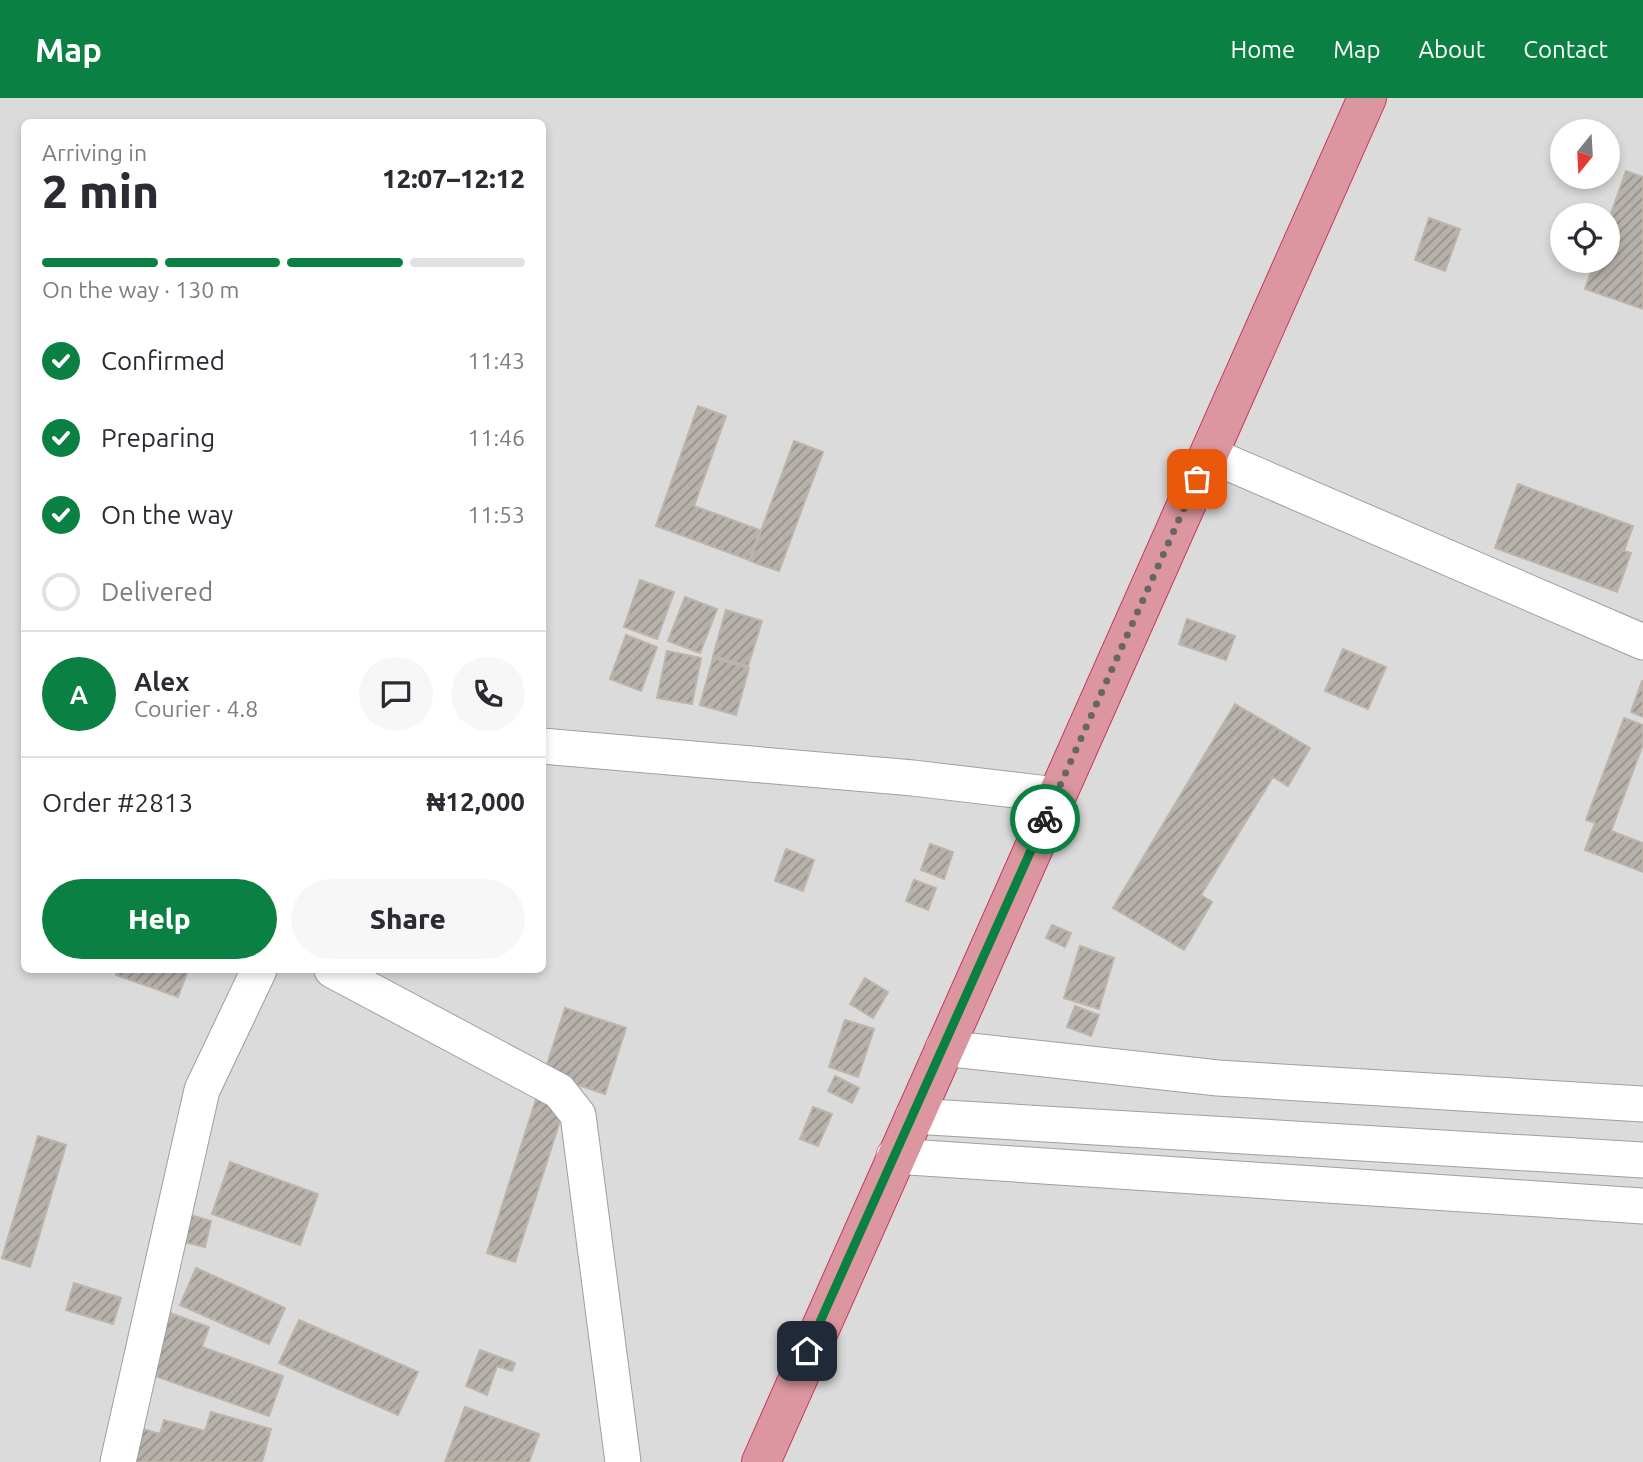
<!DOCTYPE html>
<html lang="en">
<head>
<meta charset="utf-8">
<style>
  body { margin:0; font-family:Ubuntu,sans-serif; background:#f7f7f7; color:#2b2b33; height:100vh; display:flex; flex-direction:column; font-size:26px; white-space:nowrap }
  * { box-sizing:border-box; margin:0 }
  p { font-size:23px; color:#7c7c81 }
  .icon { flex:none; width:38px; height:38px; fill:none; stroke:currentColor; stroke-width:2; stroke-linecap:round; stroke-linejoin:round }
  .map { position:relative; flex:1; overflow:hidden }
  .drawer { position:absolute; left:21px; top:21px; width:525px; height:854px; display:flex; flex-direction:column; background:#fff; border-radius:10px; box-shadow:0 4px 10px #0003 }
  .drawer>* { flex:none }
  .needle { width:46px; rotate:198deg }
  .tools { position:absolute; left:1550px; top:21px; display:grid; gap:14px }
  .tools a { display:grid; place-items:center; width:70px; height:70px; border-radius:50%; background:#fff; box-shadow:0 4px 10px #0003; font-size:35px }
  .pin { position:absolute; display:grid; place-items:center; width:60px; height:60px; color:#fff; margin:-30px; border-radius:14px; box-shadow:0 4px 10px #0006 }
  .courier { position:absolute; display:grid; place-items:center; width:70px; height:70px; margin:-35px; border:5px solid #0b8043; border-radius:50%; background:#fff; color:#222; box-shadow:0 2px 9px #0007 }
  .headline em { font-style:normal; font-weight:800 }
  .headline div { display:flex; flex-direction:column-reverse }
  .headline { display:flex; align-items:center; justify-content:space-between; height:119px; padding:0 21px }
  h1 { font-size:46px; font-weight:800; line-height:52px }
  .bar { display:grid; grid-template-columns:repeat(4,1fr); gap:10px 7px; align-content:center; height:84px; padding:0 21px }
  .bar i { height:9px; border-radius:5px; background:#e1e1e2 }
  .bar .selected { background:#0b8043 }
  .bar p { grid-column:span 4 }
  .line { display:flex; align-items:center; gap:18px; padding:0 21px; border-top:2px solid #e1e1e2 }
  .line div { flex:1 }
  .round { display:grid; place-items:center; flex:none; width:74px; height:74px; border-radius:37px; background:#f7f7f7 }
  ol { padding:0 21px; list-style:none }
  li { display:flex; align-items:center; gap:21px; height:77px }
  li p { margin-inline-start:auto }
  li .icon { padding:7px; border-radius:50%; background:#0b8043; color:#fff; stroke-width:4 }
  li:last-child { color:#7c7c81 }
  li i { width:38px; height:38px; border:4px solid #e1e1e2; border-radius:50% }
  .primary-button { display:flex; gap:14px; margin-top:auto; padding:14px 21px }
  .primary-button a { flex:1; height:80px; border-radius:42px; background:#0b8043; color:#fff; font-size:28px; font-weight:800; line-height:80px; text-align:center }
  .primary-button a+a { background:#f7f7f7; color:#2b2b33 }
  header { display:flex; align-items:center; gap:42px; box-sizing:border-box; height:98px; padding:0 35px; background:#0b8043; color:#fff }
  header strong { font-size:33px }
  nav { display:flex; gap:38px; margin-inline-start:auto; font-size:24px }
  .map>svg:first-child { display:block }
</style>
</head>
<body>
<header>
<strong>Map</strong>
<nav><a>Home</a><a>Map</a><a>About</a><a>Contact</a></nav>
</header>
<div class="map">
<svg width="1643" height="1364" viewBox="0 0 1643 1364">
  <defs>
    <pattern id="building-hatch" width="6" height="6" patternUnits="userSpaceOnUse" patternTransform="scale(1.75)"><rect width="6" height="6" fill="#b7b1ab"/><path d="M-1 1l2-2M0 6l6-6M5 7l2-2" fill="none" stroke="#948f8b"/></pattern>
  </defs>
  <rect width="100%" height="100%" fill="#eeece5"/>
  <!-- residential -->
  <path fill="#dcdbdb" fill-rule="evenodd" d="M0,0H1643V1364H0ZM24,24H542V872H24ZM1563,33H1608V79H1563ZM1563,117H1608V163H1563Z"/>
  <!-- building -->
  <path fill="url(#building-hatch)" stroke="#beb4a9" stroke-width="2" d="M1626,73L1643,79V211L1585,191L1595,163H1608V124Z
    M1429,120L1460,131L1445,173L1415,162Z
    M698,308L726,318L694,408L760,432L749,462L656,428Z
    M794,343L823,354L779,473L750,463Z
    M1518,386L1633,428L1624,453L1631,455L1617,494L1495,450Z
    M640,482L674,494L657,541L624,529Z
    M685,499L717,511L700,555L668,543Z
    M726,512L762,523L748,568L713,558Z
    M1187,521L1235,538L1226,562L1179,546Z
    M626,537L657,549L641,593L610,581Z
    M1343,551L1386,569L1368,611L1325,593Z
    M667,553L701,560L692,606L657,600Z
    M713,560L749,570L736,617L700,607Z
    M1642,583H1643V619L1631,614Z
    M1235,606L1310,650L1288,688L1273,679L1201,797L1212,804L1184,852L1113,810Z
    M1624,620L1643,627V646L1611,733L1643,745V774L1585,752L1595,725L1586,722Z
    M930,746L953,754L944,781L921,772Z
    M786,751L814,762L803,793L775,783Z
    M914,782L936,790L928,812L906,803Z
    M1052,827L1071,835L1065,849L1046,840Z
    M1080,848L1114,860L1099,911L1064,900Z
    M118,872H188L178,899L116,877Z
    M865,880L888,894L873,920L850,906Z
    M1075,908L1099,917L1091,938L1067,929Z
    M565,910L626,930L605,996L572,985L515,1164L487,1155Z
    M845,922L874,931L858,979L829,969Z
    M835,978L859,990L852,1005L828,993Z
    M813,1009L832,1016L818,1048L800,1041Z
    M38,1038L66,1047L30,1169L2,1160Z
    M230,1064L318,1096L300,1147L212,1116Z
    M187,1116L211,1123L205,1149L180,1143Z
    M196,1170L285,1210L269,1246L180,1207Z
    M74,1185L121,1200L113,1226L66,1212Z
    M170,1215L209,1229L202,1249L283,1278L269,1318L149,1276Z
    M299,1222L418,1274L398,1317L279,1265Z
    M480,1252L515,1265L512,1273L497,1268L487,1297L466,1288Z
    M465,1309L539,1336L529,1364H445Z
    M211,1314L271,1331L262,1364H131L140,1330L160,1336L164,1322L205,1333Z"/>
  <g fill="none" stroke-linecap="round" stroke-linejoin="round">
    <defs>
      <path id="minor" d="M1208,356L1643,544
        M542,648L913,680L1056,697
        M332,872L559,993L578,1017L623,1364
        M943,950L1218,980L1643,1006
        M913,1018L1643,1062
        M894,1058L1643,1108
        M118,1364L202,992L259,872"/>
      <path id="highway" d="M761,1364L1367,0"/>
    </defs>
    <!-- minor casing -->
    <use href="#minor" stroke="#9f9f9f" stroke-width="37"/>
    <!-- highway casing -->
    <use href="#highway" stroke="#c63960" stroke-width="40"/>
    <!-- minor -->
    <use href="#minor" stroke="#fff" stroke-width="35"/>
    <!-- highway -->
    <use href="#highway" stroke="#dc969f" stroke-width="38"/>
  </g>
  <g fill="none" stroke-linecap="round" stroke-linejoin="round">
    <!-- done -->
    <path stroke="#676664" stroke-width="7" stroke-dasharray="0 12.6" d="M1045,721L1197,381"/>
    <!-- route -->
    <path stroke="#0b8043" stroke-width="9" d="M807,1253L1045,721"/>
  </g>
</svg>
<div class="tools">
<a><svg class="needle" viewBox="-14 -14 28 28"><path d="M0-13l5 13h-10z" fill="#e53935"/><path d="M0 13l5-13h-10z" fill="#7c7c81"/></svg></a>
<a><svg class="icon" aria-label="locate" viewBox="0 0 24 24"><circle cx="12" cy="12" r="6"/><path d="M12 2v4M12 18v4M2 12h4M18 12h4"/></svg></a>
</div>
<div class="pin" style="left:1197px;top:381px;background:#ea580c"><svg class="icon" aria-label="bag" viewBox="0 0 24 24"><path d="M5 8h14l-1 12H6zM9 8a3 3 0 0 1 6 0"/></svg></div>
<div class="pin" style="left:807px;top:1253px;background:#1f2937"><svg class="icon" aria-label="home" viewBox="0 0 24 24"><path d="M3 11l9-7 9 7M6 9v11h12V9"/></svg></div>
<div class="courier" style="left:1045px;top:721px"><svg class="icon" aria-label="bike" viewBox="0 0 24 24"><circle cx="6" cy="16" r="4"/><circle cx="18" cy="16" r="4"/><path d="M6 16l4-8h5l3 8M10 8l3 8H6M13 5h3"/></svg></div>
<section class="drawer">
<div class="headline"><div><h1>2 min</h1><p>Arriving in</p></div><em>12:07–12:12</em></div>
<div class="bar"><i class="selected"></i><i class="selected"></i><i class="selected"></i><i></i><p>On the way · 130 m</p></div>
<ol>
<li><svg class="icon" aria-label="check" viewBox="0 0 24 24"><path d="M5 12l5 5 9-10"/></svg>Confirmed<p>11:43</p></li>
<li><svg class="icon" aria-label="check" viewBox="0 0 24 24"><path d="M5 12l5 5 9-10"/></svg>Preparing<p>11:46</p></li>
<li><svg class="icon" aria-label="check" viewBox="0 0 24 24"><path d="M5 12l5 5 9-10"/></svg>On the way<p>11:53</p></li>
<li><i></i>Delivered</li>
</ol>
<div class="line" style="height:126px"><b class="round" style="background:#0b8043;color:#fff">A</b><div><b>Alex</b><p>Courier · 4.8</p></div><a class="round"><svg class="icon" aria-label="chat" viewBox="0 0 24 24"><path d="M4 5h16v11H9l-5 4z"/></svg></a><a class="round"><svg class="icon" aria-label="phone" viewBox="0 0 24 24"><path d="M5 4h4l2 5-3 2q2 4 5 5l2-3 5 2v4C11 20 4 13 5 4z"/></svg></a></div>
<div class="line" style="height:91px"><div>Order #2813</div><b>₦12,000</b></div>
<div class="primary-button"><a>Help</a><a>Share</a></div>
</section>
</div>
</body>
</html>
